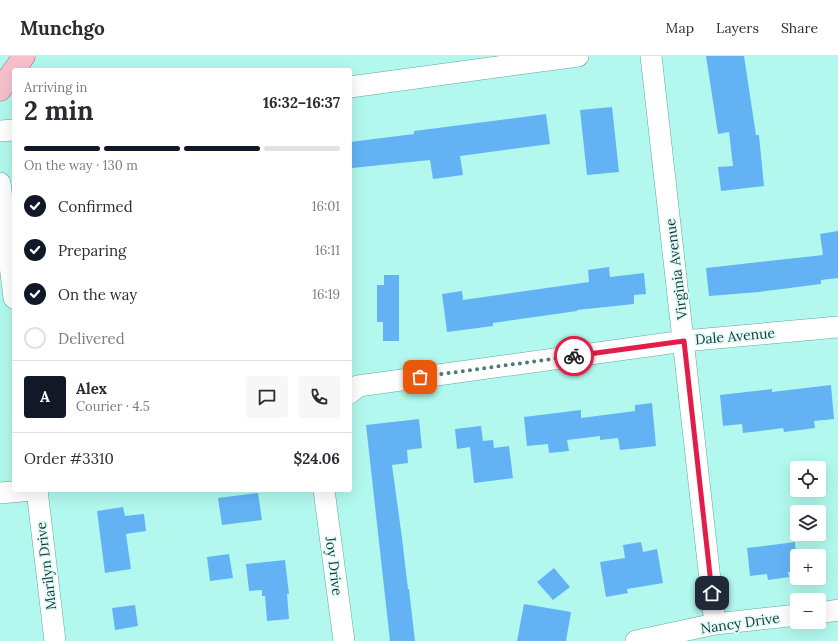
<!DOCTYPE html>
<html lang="en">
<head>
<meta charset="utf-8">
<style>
  body { margin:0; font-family:Lora,serif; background:#f7f7f7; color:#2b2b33; height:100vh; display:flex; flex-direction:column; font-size:15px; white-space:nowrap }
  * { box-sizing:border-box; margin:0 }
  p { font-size:13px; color:#7c7c81 }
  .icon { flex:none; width:22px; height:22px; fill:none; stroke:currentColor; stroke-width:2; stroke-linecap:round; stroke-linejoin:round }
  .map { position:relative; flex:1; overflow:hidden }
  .details { position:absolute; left:12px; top:12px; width:340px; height:424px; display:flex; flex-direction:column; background:#fff; border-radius:4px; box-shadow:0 4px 16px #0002 }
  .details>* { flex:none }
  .fabs { position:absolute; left:790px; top:405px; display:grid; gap:8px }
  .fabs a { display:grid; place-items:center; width:36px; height:36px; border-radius:4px; background:#fff; box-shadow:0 4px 16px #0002; font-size:20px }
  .pin { position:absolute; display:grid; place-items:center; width:34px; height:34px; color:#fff; margin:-17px; border-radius:8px; box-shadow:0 2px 6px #0006 }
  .courier { position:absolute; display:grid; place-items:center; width:40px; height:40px; margin:-20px; border:3px solid #e11d48; border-radius:50%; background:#fff; color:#222; box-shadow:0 1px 5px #0007 }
  .head em { font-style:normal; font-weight:700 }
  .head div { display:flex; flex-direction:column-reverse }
  .head { display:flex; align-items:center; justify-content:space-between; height:68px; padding:0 12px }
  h1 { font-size:26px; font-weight:700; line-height:30px }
  .bar { display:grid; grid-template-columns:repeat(4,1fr); gap:6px 4px; align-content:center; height:48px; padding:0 12px }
  .bar i { height:5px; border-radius:3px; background:#e1e1e2 }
  .bar .selected { background:#111827 }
  .bar p { grid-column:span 4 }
  .line { display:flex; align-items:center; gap:10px; padding:0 12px; border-top:1px solid #e1e1e2 }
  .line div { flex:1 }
  .round { display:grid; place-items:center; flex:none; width:42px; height:42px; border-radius:4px; background:#f7f7f7 }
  ol { padding:0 12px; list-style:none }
  li { display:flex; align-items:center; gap:12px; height:44px }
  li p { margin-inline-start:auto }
  li .icon { padding:4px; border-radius:50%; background:#111827; color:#fff; stroke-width:4 }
  li:last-child { color:#7c7c81 }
  li i { width:22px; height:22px; border:2px solid #e1e1e2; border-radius:50% }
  header { display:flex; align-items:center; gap:24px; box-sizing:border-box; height:56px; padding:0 20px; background:#fff; border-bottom:1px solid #e1e1e2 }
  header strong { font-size:19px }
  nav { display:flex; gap:22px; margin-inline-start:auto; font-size:14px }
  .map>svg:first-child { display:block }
</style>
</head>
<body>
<header>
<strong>Munchgo</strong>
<nav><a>Map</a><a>Layers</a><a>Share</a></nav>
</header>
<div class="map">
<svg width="838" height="585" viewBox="0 0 838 585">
  <rect width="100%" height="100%" fill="#b2f8ee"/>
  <!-- building -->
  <path fill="#63b3f4" d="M706,0H744L756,79H759L764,130L721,135L718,111L733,110L729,76L718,78Z
    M612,51L619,116L587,119L580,54Z
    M546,58L550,88L460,100L463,119L433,123L430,104L352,112L350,86L414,78V75Z
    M838,175V222L821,224V228L759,236L709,240L706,212L823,199L820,178Z
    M609,211L610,221L644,217L646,238L634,239V248L577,254V255L493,267V270L447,276L442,238L462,235L463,244L589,226L588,214Z
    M384,219H399V285H383V266H377V229H384Z
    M831,329L834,363L814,365L815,372L784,376L783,372L743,377L742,368L723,370L720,339L772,333V336Z
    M652,347L656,390L620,394L618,382L600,384V380L567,384L569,395L549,397L548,388L527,390L524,361L581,354V362L635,355V349Z
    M419,363L422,392L407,394L408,407L392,409L402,482L408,533H409L415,585H390L366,369Z
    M481,370L483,385L493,384L494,392L509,390L513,422L474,427L470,391L457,393L455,373Z
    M258,437L262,464L222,469L218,442Z
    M123,451L125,460L144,458L146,475L126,478L131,513L105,517L97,455Z
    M641,486L643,496L657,493L663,527L627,533L628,537L606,541L600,506L625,502L623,489Z
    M795,486L797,515L788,516L789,521L768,524L767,518L750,520L747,492Z
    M229,498L233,522L210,525L207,501Z
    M285,504L289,538H287L289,563L267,565L265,540H262V534L249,535L246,508Z
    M554,512L570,531L553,544L537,526Z
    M524,548L571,556L566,585H517Z
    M135,549L138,570L115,574L112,552Z"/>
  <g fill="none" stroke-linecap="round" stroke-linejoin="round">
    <defs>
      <path id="minor" d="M651,0L715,568
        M350,31L578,0
        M0,75L14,74
        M0,127L14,242
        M350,337L358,330L684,285L838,271
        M37,434L55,585
        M324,434L344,585
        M0,437L32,434
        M819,557L838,554
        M636,585L715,568L797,559"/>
      <path id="major" d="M0,34L24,0"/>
    </defs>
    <!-- minor casing -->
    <use href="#minor" stroke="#63a79f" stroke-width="22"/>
    <!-- major casing -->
    <use href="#major" stroke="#a57581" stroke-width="23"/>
    <!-- minor -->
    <use href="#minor" stroke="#fff" stroke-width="21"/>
    <!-- major -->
    <use href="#major" stroke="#f6c1cd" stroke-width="22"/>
  </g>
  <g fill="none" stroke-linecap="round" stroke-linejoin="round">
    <!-- done -->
    <path stroke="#4f7b74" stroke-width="4" stroke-dasharray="0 7.2" d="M420,321L574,300"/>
    <!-- route -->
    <path stroke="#e11d48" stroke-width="5" d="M574,300L684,285L712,537"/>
  </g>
  <g text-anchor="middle" stroke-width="3.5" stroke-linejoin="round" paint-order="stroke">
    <!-- street labels -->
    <g font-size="14" fill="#1a3733" stroke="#e1fcf8">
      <text transform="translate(676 213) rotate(-97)" y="5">Virginia Avenue</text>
      <text transform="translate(735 280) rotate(-5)" y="5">Dale Avenue</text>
      <text transform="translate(46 510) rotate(-97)" y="5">Marilyn Drive</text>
      <text transform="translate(334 510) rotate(83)" y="5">Joy Drive</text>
      <text transform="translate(740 567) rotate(-8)" y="5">Nancy Drive</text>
    </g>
  </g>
</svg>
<div class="fabs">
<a><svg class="icon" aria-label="locate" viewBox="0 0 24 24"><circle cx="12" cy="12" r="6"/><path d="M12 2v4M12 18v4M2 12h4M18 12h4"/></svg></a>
<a><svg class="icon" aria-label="layers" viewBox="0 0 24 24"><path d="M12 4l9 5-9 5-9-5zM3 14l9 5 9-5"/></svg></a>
<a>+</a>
<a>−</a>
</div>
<div class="pin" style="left:420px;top:321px;background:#ea580c"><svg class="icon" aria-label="bag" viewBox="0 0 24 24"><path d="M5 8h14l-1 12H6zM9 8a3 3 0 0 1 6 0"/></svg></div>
<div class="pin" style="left:712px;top:537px;background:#1f2937"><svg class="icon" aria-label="home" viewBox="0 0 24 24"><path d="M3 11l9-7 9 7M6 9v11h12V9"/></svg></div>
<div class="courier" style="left:574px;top:300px"><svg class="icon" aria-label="bike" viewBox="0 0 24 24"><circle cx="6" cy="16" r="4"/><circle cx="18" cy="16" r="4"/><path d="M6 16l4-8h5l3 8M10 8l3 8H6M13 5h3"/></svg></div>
<section class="details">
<div class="head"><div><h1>2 min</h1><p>Arriving in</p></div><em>16:32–16:37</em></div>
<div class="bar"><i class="selected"></i><i class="selected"></i><i class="selected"></i><i></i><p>On the way · 130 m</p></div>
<ol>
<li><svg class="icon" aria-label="check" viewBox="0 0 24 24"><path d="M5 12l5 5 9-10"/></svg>Confirmed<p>16:01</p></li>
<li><svg class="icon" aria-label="check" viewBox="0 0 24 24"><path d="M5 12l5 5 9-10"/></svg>Preparing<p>16:11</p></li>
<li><svg class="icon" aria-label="check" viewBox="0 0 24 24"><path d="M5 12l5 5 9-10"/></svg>On the way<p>16:19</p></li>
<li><i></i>Delivered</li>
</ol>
<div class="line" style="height:72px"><b class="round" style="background:#111827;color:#fff">A</b><div><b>Alex</b><p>Courier · 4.5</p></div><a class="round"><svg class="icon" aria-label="chat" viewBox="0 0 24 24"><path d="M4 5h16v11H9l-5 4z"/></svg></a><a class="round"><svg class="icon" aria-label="phone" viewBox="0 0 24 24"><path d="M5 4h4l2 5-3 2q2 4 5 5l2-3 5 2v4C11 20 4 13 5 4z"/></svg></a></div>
<div class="line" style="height:52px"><div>Order #3310</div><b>$24.06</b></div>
</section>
</div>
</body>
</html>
